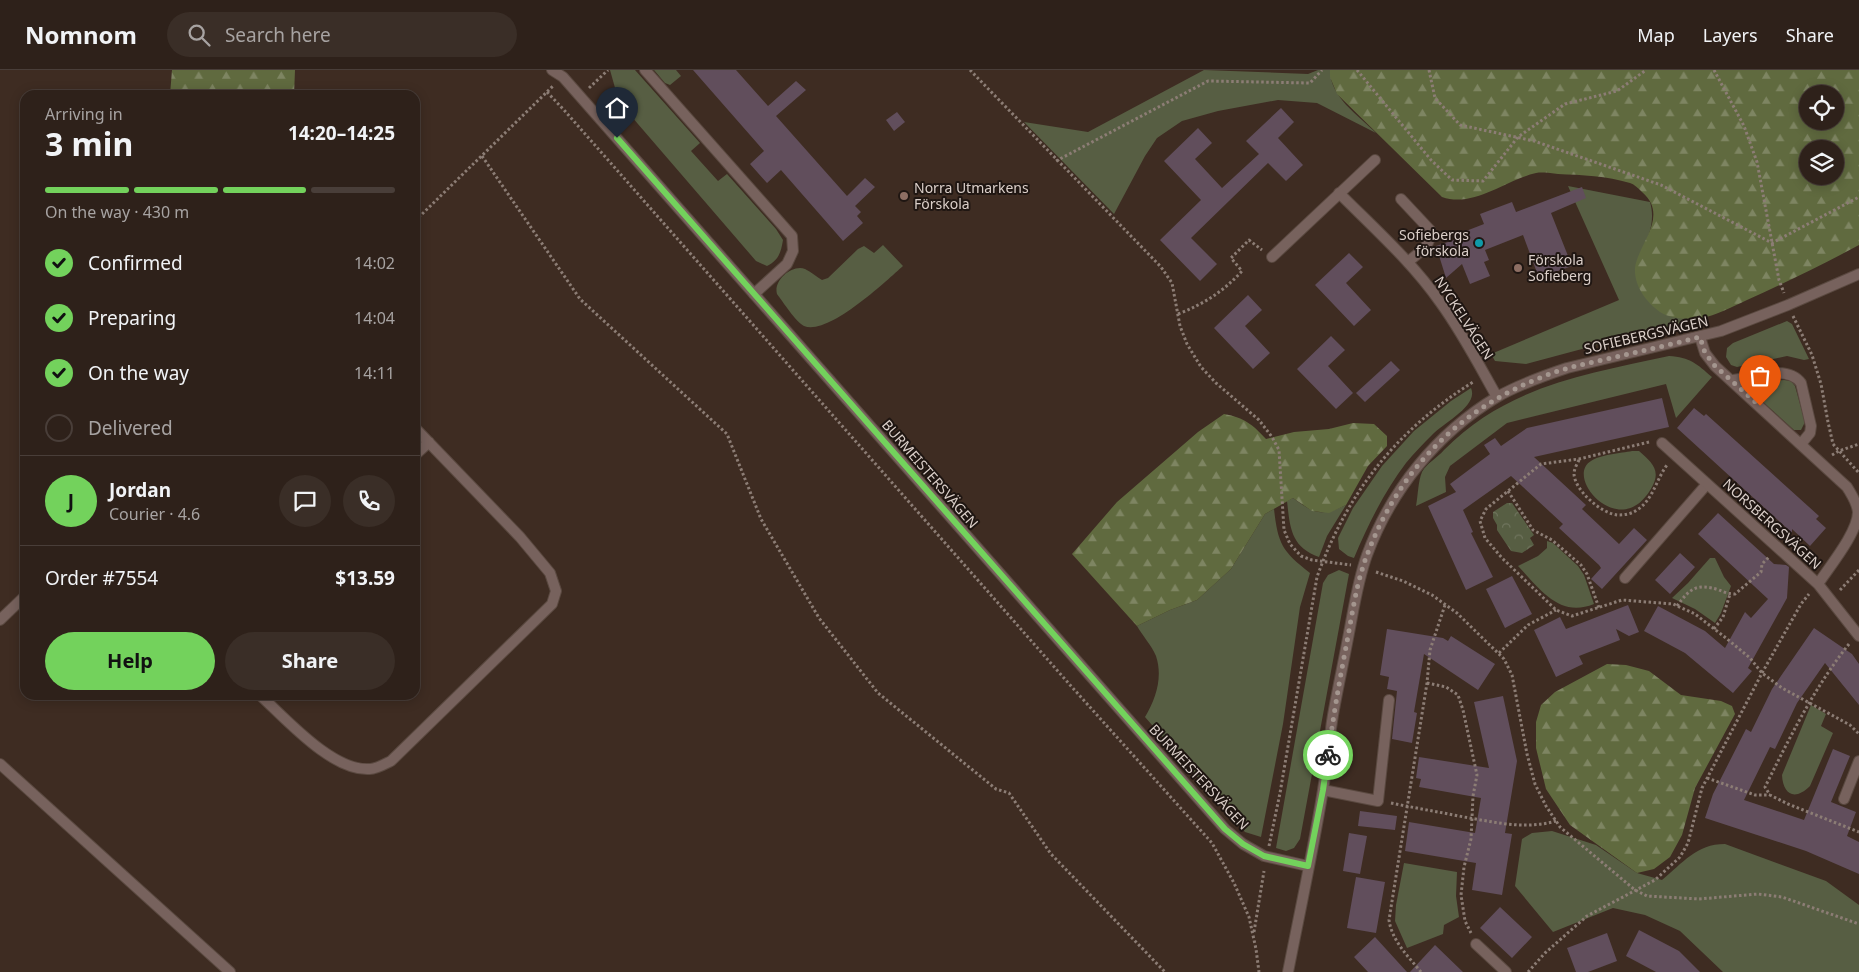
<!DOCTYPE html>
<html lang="en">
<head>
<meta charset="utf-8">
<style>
  body { margin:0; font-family:"Noto Sans",sans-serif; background:#3a2e27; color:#f1f3f6; height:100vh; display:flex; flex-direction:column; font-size:19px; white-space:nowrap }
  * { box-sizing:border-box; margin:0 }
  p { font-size:16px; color:#a7a3a2 }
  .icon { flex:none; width:28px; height:28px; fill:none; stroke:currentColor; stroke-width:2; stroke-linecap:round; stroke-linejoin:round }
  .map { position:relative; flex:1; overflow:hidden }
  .drawer { position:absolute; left:20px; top:20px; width:400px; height:610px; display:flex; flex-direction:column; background:#2e211a; border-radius:15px; box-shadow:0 2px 12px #0003,0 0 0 1px #493e39 }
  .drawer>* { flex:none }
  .buttons { position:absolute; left:1799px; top:15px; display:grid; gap:10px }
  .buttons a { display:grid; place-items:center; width:45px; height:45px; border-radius:50%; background:#2e211a; box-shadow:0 2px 12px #0003,0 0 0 1px #493e39; font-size:25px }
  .pin { position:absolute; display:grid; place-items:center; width:42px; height:42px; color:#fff; margin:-51px -21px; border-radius:50% 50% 50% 0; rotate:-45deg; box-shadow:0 0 5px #0007 }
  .pin .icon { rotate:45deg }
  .courier { position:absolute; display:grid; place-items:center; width:50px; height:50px; margin:-25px; border:4px solid #73d25c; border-radius:50%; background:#fff; color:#222; box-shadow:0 1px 6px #0007 }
  .head em { font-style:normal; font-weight:700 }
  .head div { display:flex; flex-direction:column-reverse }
  .head { display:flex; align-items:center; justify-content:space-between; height:85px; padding:0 25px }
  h1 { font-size:32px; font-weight:700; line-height:38px }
  .bar { display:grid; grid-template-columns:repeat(4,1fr); gap:8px 5px; align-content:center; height:60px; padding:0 25px }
  .bar i { height:6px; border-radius:4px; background:#493e39 }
  .bar .selected { background:#73d25c }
  .bar p { grid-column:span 4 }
  .line { display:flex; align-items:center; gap:12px; padding:0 25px; border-top:1px solid #493e39 }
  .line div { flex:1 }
  .round { display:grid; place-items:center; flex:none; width:52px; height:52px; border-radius:26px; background:#3a2e27 }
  ol { padding:0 25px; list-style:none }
  li { display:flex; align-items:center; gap:15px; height:55px }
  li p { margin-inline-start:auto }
  li .icon { padding:5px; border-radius:50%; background:#73d25c; color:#111; stroke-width:4 }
  li:last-child { color:#a7a3a2 }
  li i { width:28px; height:28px; border:2px solid #493e39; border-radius:50% }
  .cta { display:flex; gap:10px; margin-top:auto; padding:10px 25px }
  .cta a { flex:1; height:58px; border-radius:30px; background:#73d25c; color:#111; font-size:20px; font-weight:700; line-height:58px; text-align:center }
  .cta a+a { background:#3a2e27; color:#f1f3f6 }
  header { display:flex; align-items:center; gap:30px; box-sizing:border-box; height:70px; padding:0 25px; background:#2e211a; border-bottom:1px solid #493e39 }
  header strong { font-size:24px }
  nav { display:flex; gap:28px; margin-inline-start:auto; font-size:18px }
  .search { width:350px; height:45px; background:#3a2e27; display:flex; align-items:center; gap:12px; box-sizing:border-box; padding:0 18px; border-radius:28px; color:#a7a3a2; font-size:19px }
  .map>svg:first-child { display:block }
</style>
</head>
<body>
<header>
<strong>Nomnom</strong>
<div class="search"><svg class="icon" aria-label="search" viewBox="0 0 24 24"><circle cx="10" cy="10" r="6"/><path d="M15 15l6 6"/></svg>Search here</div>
<nav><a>Map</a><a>Layers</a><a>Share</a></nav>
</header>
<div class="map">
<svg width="1859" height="902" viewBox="0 0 1859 902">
  <defs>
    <pattern id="forest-firs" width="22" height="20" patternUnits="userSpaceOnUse" patternTransform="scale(1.25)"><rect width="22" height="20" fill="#606a3f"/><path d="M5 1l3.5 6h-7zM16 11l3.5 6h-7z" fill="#7e8562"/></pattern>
    <pattern id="park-crowns" width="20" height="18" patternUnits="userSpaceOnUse" patternTransform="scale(1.25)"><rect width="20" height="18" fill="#575e43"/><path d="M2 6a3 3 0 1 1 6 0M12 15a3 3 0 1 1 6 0" fill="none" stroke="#6f745d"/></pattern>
  </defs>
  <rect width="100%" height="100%" fill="#3e2c22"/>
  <!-- grass -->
  <path fill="#575e43" d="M610,0H635L700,73L691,81L718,111L727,104L776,159L783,170C781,182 779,190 767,196L756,191L619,32Z
    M654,0H676L681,6L670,15L665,13Z
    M1204,0L1308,4L1318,0H1330C1330,27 1358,45 1376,63L1317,33L1278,30L1218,41L1182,51L1157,68L1145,86L1114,144L1024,52L1088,62Z
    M1568,116L1650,132C1655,149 1650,164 1643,179L1677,248H1701L1679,256L1623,268L1526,294L1495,291L1491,284L1619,230Z
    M883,175L903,196C885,212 828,266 804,256C796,252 783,232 777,224C773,211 792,194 805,199C811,202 817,207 822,210L828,208L858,179L864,176L874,183Z
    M1787,251L1792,254L1809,289L1804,290L1787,286L1737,297L1731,295L1726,287L1727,278L1733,273Z
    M1669,286C1690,287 1697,294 1712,307L1676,348L1666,314L1507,353L1450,396L1445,407L1446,422L1416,436C1418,426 1418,411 1422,402C1426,394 1438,387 1444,380C1507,316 1586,304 1669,286Z
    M1784,310L1791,311L1795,316L1805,352L1801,360H1794L1751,321L1749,317L1753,313Z
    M1471,318C1479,336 1443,353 1432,365C1423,374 1414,383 1406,393C1384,422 1368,455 1354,488L1348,486L1339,479L1338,468L1353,438L1382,396L1414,361L1451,331Z
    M1632,381H1639C1650,391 1661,399 1653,415C1623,475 1563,408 1591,391C1599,385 1621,383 1632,381Z
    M1293,428C1315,444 1320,447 1346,435L1327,466L1319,487C1291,477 1290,458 1287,431Z
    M1274,439C1278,474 1282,481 1310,503L1300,537L1283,654L1261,767L1245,762L1145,647C1156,629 1163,607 1156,586C1152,576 1142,565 1137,556L1170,540L1197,530L1231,499L1265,444Z
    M1547,471L1553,473L1578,496L1584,505L1594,534C1559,548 1540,519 1518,496L1538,486L1547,478Z
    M1710,488H1715L1724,507L1731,516L1721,543L1715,553L1695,539L1672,528L1688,513Z
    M1339,500L1349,504L1300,769L1294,778L1286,781L1276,778L1323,513L1328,505Z
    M1811,635L1826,644L1821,656L1833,663L1810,716C1795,731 1783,725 1782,705Z
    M1552,761L1596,775L1637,803L1662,810C1683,793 1696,774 1725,774L1826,811L1859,835V902H1723L1680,861L1645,845L1613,838L1553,862L1515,816L1522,769L1532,763Z
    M1404,793L1457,802L1456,826L1459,847L1444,855L1443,864L1407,878L1395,851L1396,835Z"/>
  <!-- forest -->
  <path fill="url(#forest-firs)" fill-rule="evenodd" d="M172,0H295L294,25H170Z
    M1330,0H1859V175C1822,195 1785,213 1747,230C1734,236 1715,246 1701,248C1689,250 1671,249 1660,242C1646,232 1634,216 1635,198C1638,174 1670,146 1642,122C1638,118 1634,114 1630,113C1607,106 1582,105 1558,104C1551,103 1542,102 1536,103C1505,110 1474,138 1442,127L1337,24L1330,7ZM1808,24H1835V51H1808ZM1808,79H1835V106H1808Z
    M1224,344C1245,348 1252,354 1266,369L1294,362L1329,359L1353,353L1374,354L1387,366V376L1368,396L1346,435L1329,443L1312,441L1293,428L1265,444L1231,499L1197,530L1170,540L1137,556L1072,484L1117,432L1198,362Z
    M1607,594L1626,595L1649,601L1681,625L1721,631L1732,636L1735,644L1695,718L1682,765L1670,787L1654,799L1637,803L1570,755L1546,719L1536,678V652L1541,635L1555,622Z"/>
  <!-- park -->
  <path fill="url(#park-crowns)" d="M1507,433H1512L1534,465L1530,468L1534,475L1522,483L1511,481L1497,460V455L1493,448V442Z"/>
  <!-- building -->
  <path fill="#614e5c" d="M693,0H736L768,36L796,11L806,20L776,46L847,126L865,108L875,117L855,136L861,142L857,146L863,153L843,171L781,100L767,113L750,94L764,81Z
    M1281,38L1294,52L1278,68L1303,95L1286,111L1268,93L1191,168L1217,194L1200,211L1160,170L1201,130L1164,91L1198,58L1212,73L1195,89L1222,118L1259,84L1246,71Z
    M897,42L905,52L894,61L886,50Z
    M1582,117L1586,128L1551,143L1572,196L1539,208L1523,165L1485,180L1489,190L1484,192L1490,206L1470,214L1462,194L1446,208L1436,176L1454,170L1453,166L1484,154L1480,144L1512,132L1516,142Z
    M1349,183L1363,197L1346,213L1371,240L1354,256L1315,215Z
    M1248,225L1262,240L1245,256L1270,283L1253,299L1214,258Z
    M1331,266L1345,280L1328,296L1353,323L1336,339L1297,299Z
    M1391,291L1400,300L1365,332L1356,323Z
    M1662,328L1669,357L1534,387L1586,435L1582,439L1619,474L1634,458L1647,470L1602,519L1591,509L1601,498L1599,495L1559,458L1563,454L1511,406L1463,440L1473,462L1471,463L1493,507L1466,520L1428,436L1456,422L1450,414L1490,384L1484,375L1495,368L1501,376L1527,358Z
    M1694,338L1704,346L1706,344L1819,446L1816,449L1826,458L1810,476L1792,459V463L1677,358Z
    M1718,443L1774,494L1786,495L1789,497L1787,528L1748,598L1752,601L1733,623L1685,583L1644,561L1658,536L1705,561L1725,578L1745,542L1751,548L1768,529L1698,464Z
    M1680,483L1695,497L1670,524L1655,510Z
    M1512,506L1532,544L1505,558L1486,519Z
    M1628,535L1639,562L1629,566L1616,559L1620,570L1579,586L1583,594L1556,607L1534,560L1560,547L1566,559Z
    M1814,558L1852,584L1859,594V635L1825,593L1797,633L1775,679L1770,677L1744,730L1804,750L1833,679L1850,686L1831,732L1856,742L1847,766L1859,772V804L1806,781L1705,748L1713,724L1746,659L1751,662L1772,619Z
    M1387,559L1443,568L1448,571L1451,566L1495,594L1478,620L1424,584L1414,642L1417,643L1412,673L1392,669L1397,621L1387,619L1389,607L1380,605Z
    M1503,626L1517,691L1505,763L1512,764L1502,825L1472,820L1476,793L1405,781L1409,752L1475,763L1481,728L1419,717L1421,709L1416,708L1419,687L1489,698L1474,632Z
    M1360,741L1397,746L1395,760L1358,756Z
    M1349,763L1367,766L1360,804L1343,801Z
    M1356,807L1385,812L1376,863L1347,858Z
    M1500,837L1532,867L1512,888L1480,858Z
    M1639,860L1679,881L1700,902H1656L1626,886Z
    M1607,863L1617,891L1588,902H1576L1567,878Z
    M1375,867L1407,902H1368L1354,887Z
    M1435,875L1463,902H1410Z"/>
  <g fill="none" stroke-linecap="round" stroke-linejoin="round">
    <defs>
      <path id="lane" d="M645,0L792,166L793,181L787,194L754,224
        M1401,129L1430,160C1433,175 1418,183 1408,192
        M1272,187L1375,90
        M1733,310C1752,307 1788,294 1801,313L1811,356L1810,363L1801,374
        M415,385L429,372
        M1625,508L1707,414
        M0,550L25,526
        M260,625C286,649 333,702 370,699C376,699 385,694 391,691L552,534L556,521L550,503L520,467L415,358
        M0,694L230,902
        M1844,729L1859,691
        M1476,874L1506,902"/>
      <path id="street" d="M552,0L563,7L1225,759L1243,774L1264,786L1308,796
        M1339,123C1374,158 1412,192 1440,232C1462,262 1479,295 1497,327
        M1700,267L1705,283L1715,296L1847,417C1851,424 1857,432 1858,442C1858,462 1830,496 1818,514
        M1662,373L1818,514L1859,566
        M1323,720L1378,731L1389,630
        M1288,902C1300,841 1313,781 1323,720C1327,695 1329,669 1333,645C1338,617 1344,590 1349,563C1354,537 1358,510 1367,485C1391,420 1437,363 1497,327C1518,315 1543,306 1567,298L1721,261L1788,235L1859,204"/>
    </defs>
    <!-- lane casing -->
    <use href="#lane" stroke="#5a4940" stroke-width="12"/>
    <!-- street casing -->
    <use href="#street" stroke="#5a4940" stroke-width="12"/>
    <!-- path -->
    <path stroke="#8c7d75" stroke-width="3" stroke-dasharray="2.5 2.5" stroke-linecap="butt" d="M970,0L1161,197L1172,213L1180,256L1187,274L1201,297L1216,313L1259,350L1272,367L1279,380L1284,460L1290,474L1301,486L1312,490L1351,495
      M1357,0L1431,90L1452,110L1483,111L1518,67L1565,34L1617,21L1646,0
      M1429,0L1435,28L1460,55L1534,71L1661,115L1772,173L1859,127
      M1714,0L1744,56L1757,92L1779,210L1784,223
      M589,18L608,0
      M547,22L564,40L1071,616L1212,773L1234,813L1249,847L1256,879L1259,902
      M482,86L580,229L727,364L761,449L819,548L878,623L996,719L1009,723L1051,784L1165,902
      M1056,91L1208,11L1310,13L1322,0
      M415,151L554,15
      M1178,244C1204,234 1224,221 1242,201L1231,188L1249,170L1262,180
      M1793,246L1812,285L1821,314L1828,352L1833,374L1859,403
      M1649,372L1579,389L1541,394L1486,439L1480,451L1485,468L1502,488L1556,540L1572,546L1622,530L1673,534L1695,544L1726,568L1750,588L1762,603L1782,618L1850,655L1859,664
      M1832,385L1839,381L1859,374
      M1579,390C1577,394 1574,399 1574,404C1575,421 1602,444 1618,445C1625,445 1631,444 1637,440C1653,430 1656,410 1667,395
      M1508,421L1533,460L1552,470L1581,495L1587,504L1599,538
      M1376,502L1403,511L1432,525L1457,543L1504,589L1512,605L1527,684L1535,714L1546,736L1560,757L1635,820L1647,826L1699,829L1758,824L1782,827L1859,854
      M1840,520L1859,500
      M1677,536C1690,518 1697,513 1719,520C1724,522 1729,524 1735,524L1761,502L1762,494L1769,487
      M1714,559L1723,547L1730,524
      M1849,574C1814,618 1790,667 1765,717L1770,725L1788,734L1859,762
      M1499,583L1528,555L1556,540
      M1427,613L1446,617L1458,625L1463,640L1477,705L1473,726L1471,769L1464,797L1461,825L1465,851L1471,863
      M1707,708L1755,725H1770
      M1391,733C1415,738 1439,742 1464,747C1494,752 1525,760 1556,751
      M1269,776L1280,723L1317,507C1348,421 1396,361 1473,312
      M1254,862L1264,801
      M1421,902C1408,886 1392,871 1389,850L1427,613L1430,580L1445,535
      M1528,902L1545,883L1587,846L1655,810L1680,787L1688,773L1702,718L1762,603L1801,534L1809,524"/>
    <!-- lane -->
    <use href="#lane" stroke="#77625d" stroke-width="10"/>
    <!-- street -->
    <use href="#street" stroke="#77625d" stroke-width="10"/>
  </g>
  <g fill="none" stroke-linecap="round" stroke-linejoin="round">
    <!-- done -->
    <path stroke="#a4968f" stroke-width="5" stroke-dasharray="0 9" d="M1328,685C1333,649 1339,613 1346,577C1352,546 1356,514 1367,485C1399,400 1458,340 1542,307C1566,297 1590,293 1615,287C1643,281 1672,274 1700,267L1705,283L1715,296L1760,336"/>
    <!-- route -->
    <path stroke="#73d25c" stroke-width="6" d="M617,68L1225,759L1243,774L1264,786L1308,796L1323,720L1328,685"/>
  </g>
  <!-- markers -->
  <g fill="#8d6e63" stroke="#1f1612" stroke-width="2">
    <circle cx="904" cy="126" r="5"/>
    <circle cx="1518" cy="198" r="5"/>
  </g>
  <circle fill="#0f9aa8" stroke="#1f1612" stroke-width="2" cx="1479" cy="173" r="5"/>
  <g text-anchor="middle" stroke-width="4" stroke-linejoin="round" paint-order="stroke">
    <!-- poi labels -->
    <g font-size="14" fill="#dbcfc9" stroke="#1f1612" text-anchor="start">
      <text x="914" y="123">Norra Utmarkens<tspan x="914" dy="16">Förskola</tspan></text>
      <text x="1469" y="170" text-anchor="end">Sofiebergs<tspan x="1469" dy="16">förskola</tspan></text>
      <text x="1528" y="195">Förskola<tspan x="1528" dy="16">Sofieberg</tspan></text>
    </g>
    <!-- street labels -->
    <g font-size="14" fill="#dbcfc9" stroke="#1f1612">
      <text transform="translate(1464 248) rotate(57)" y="5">NYCKELVÄGEN</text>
      <text transform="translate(1646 265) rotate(-13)" y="5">SOFIEBERGSVÄGEN</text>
      <text transform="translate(930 404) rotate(49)" y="5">BURMEISTERSVÄGEN</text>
      <text transform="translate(1772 454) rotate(42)" y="5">NORSBERGSVÄGEN</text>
      <text transform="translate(1199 707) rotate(47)" y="5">BURMEISTERSVÄGEN</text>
    </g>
  </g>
</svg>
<div class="buttons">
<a><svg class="icon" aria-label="locate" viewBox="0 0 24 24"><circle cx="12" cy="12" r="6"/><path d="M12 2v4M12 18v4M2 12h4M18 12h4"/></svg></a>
<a><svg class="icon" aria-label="layers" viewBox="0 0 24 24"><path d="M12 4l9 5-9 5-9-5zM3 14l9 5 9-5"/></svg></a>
</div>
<div class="pin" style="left:1760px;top:336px;background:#ea580c"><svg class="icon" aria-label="bag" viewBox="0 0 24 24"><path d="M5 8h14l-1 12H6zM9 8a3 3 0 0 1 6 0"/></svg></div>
<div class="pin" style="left:617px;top:68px;background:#1f2937"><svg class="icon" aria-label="home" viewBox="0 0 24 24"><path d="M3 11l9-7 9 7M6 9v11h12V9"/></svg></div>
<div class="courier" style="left:1328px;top:685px"><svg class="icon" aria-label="bike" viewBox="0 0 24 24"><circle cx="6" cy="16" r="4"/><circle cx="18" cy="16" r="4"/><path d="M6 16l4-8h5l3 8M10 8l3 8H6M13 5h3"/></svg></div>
<section class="drawer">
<div class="head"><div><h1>3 min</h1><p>Arriving in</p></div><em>14:20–14:25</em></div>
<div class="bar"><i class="selected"></i><i class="selected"></i><i class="selected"></i><i></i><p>On the way · 430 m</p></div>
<ol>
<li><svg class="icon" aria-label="check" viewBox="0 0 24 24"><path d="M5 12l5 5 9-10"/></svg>Confirmed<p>14:02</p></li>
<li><svg class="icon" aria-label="check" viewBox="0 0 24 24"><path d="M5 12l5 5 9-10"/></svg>Preparing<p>14:04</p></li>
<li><svg class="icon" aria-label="check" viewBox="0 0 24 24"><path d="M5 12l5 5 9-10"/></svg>On the way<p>14:11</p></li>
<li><i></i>Delivered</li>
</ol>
<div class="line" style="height:90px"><b class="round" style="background:#73d25c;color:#111">J</b><div><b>Jordan</b><p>Courier · 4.6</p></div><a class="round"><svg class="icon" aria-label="chat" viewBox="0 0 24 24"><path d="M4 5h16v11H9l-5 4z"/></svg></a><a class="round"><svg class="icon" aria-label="phone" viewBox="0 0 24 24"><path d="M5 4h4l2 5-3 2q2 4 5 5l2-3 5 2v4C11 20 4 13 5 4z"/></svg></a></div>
<div class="line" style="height:65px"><div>Order #7554</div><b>$13.59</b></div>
<div class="cta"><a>Help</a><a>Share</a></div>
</section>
</div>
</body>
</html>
